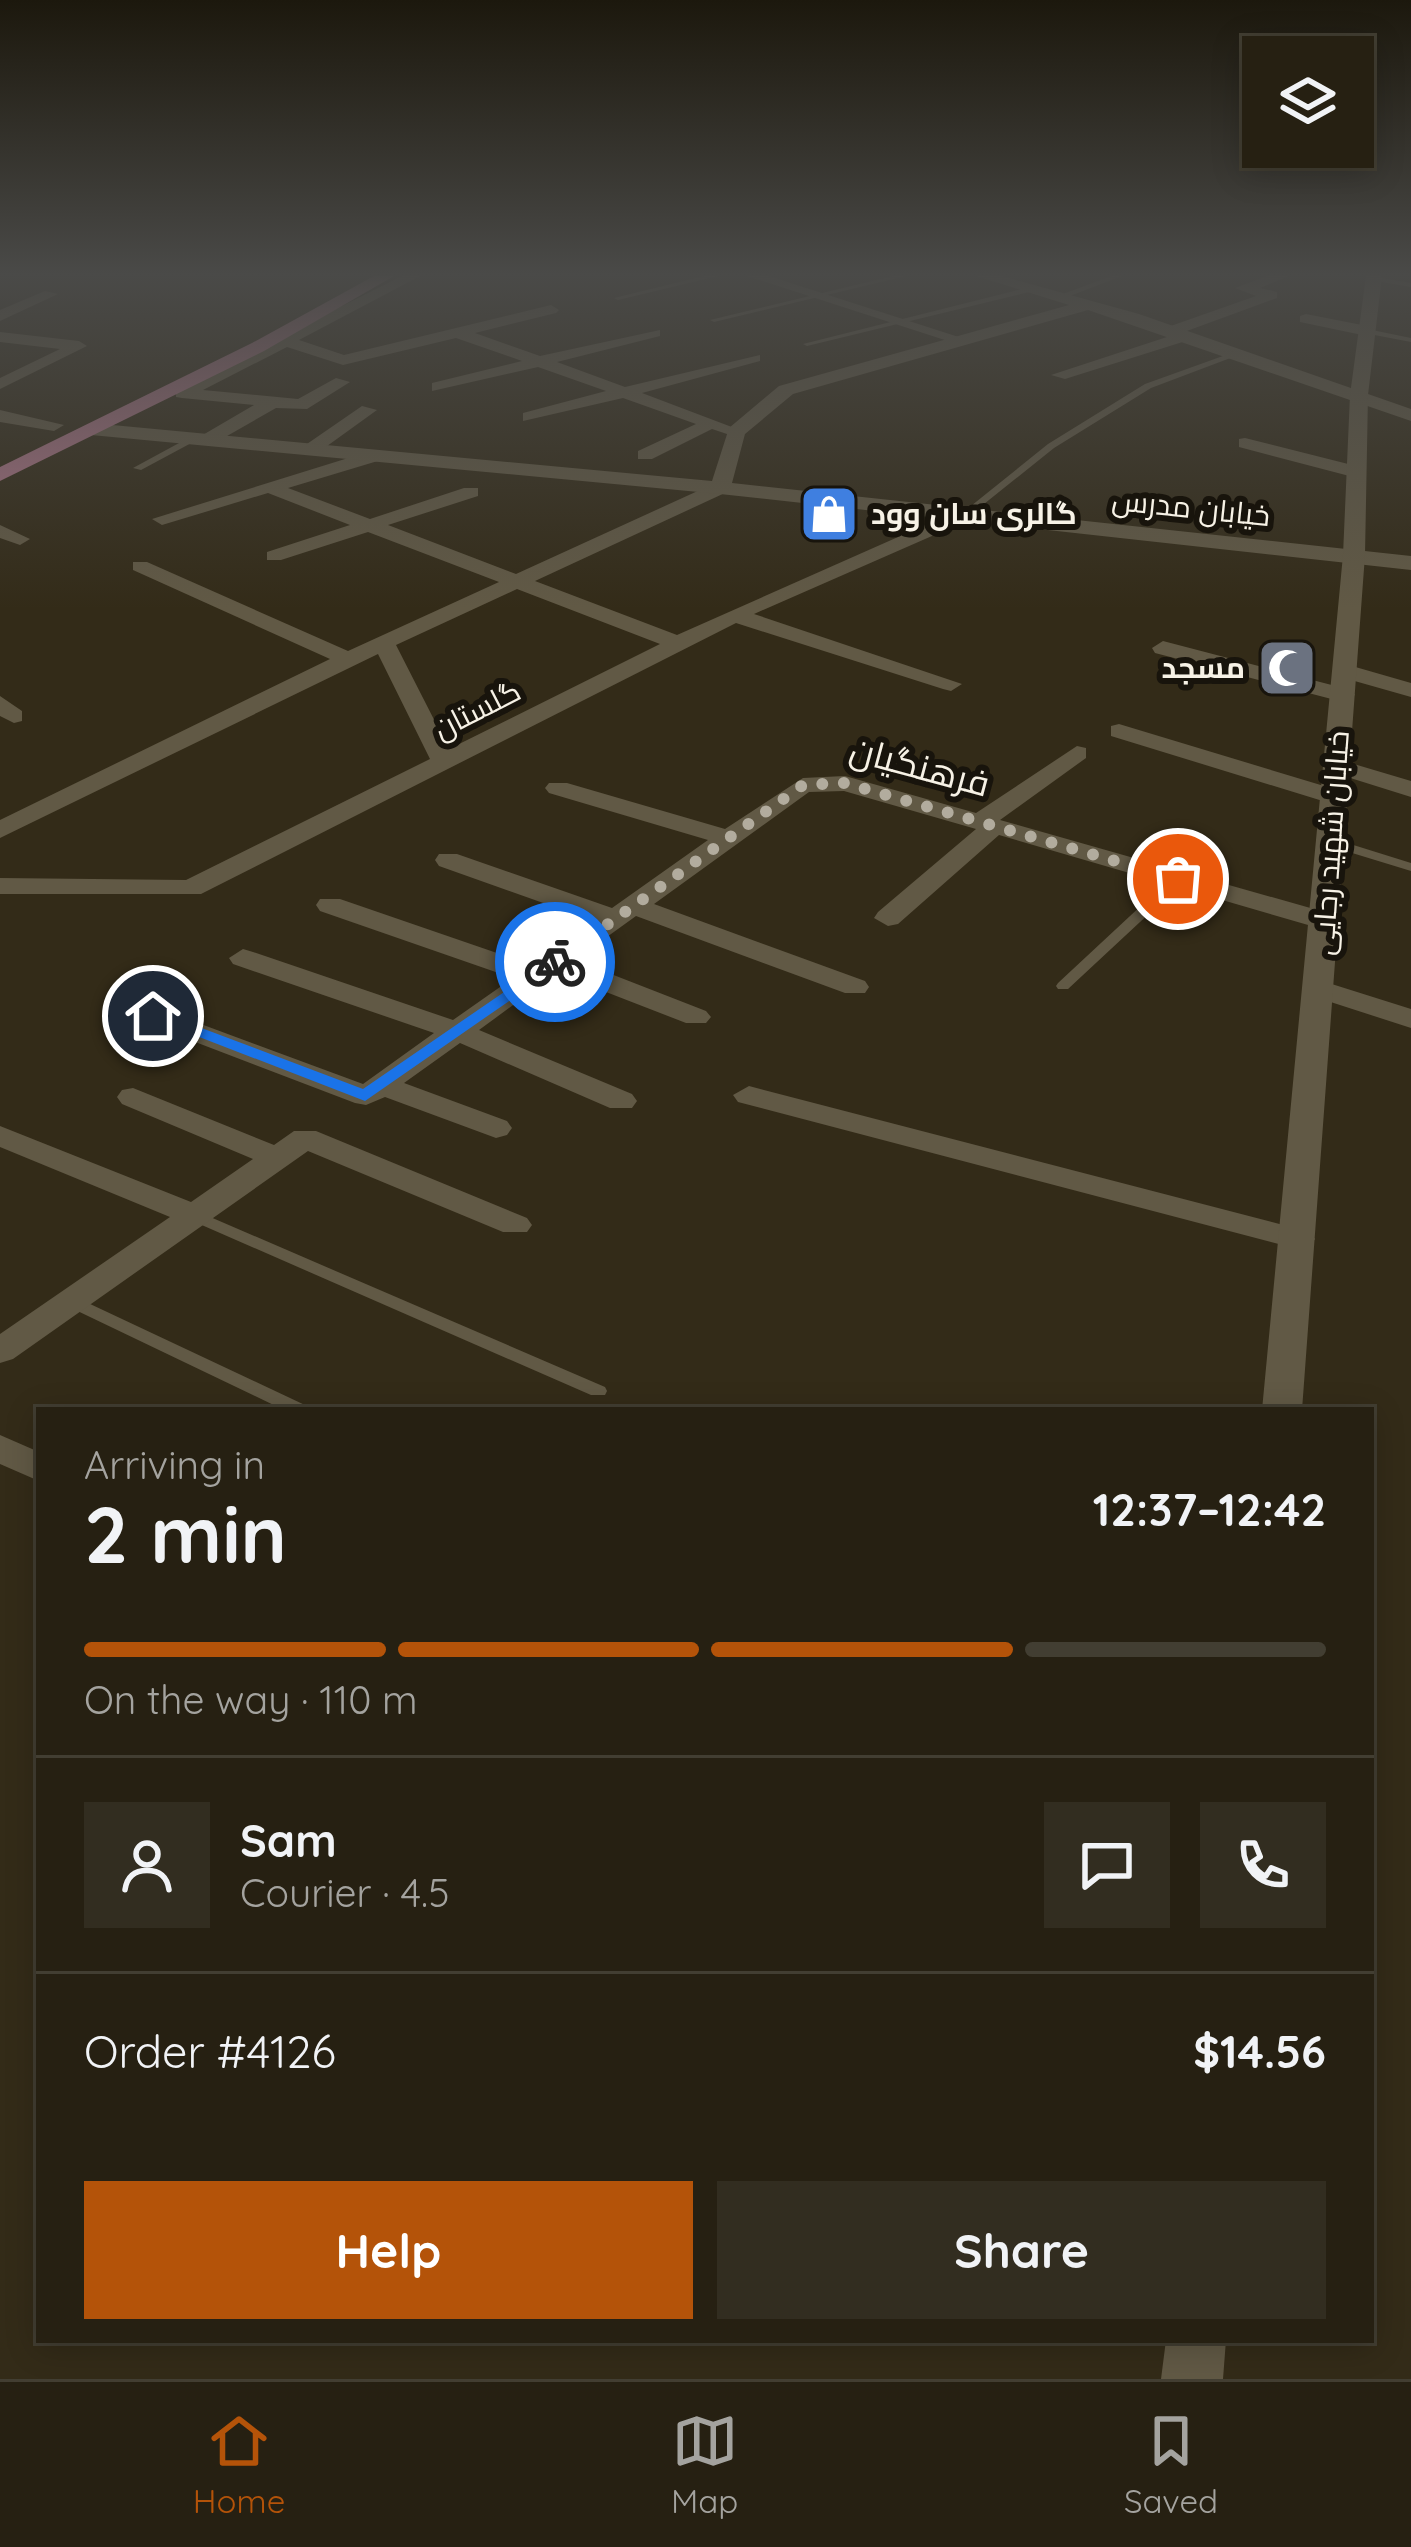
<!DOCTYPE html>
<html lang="en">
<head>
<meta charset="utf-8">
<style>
  body { margin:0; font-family:Quicksand,Cairo,sans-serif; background:#322d20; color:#f1f3f6; height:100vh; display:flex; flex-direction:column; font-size:45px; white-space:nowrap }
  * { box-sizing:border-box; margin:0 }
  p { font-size:39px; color:#a4a39f }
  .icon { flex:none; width:66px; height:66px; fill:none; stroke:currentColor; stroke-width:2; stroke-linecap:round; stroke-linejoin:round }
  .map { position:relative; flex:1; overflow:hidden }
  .sheet { position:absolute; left:36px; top:1407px; width:1338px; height:936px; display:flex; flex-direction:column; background:#262012; border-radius:0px; box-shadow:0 6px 30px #0003,0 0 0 3px #423e32 }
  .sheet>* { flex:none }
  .fabs { position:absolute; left:1242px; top:36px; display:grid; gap:24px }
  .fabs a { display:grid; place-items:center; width:132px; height:132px; border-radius:0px; background:#262012; box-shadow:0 6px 30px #0003,0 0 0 3px #423e32; font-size:60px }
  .pin { position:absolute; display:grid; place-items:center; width:102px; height:102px; color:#fff; margin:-51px; border:6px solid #fff; border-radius:50%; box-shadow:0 3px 12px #0007 }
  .courier { position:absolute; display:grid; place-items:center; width:120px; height:120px; margin:-60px; border:9px solid #1a73e8; border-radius:50%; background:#fff; color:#222; box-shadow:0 3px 15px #0007 }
  .summary em { font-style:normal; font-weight:700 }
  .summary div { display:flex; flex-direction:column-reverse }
  .summary { display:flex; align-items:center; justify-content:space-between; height:204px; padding:0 48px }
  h1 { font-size:78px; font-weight:700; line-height:90px }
  .bar { display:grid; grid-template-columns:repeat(4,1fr); gap:18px 12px; align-content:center; height:144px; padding:0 48px }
  .bar i { height:15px; border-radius:9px; background:#423e32 }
  .bar .on { background:#b45309 }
  .bar p { grid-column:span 4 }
  .line { display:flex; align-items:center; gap:30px; padding:0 48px; border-top:3px solid #423e32 }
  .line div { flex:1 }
  .round { display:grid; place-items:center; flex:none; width:126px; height:126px; border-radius:0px; background:#322d20 }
  .action { display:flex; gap:24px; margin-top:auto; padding:24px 48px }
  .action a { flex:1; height:138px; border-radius:0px; background:#b45309; color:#fff; font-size:48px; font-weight:700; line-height:138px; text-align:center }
  .action a+a { background:#322d20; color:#f1f3f6 }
  .tab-bar { display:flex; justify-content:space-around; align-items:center; height:168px; border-top:3px solid #423e32; background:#262012; font-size:33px; color:#a4a39f }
  .tab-bar a { display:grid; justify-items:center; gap:6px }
  .tab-bar .on { color:#b45309 }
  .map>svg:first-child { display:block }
</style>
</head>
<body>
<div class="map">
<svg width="1411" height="2379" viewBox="0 0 1411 2379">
  <rect width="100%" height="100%" fill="#332b18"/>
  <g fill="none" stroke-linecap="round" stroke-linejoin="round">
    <!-- service -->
    <path fill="#615945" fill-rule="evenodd" d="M704,276H718L618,300L614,298Z
      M893,276H906L714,322L710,320Z
      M1111,276H1122L1062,299L1055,297Z
      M1370,276L1411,283V287L1370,280Z
      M1030,287L1033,291L807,346L803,344Z
      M1367,329L1411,338V342L1364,333Z
      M1234,352L1241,354L1151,388L1054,448L969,516L961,514L1048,444L1145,384Z
      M192,436L197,439L195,441L141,470L133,468Z
      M1331,838L1411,863V871L1326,845L1324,842Z
      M1178,875L1185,879L1183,882L1068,989H1058L1056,986L1058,983L1173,876Z
      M194,1210L605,1387L607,1391L605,1395H591L188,1219L186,1215Z
      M71,1295L307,1406L309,1410H284L65,1305L62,1301Z"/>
    <!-- minor -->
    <path fill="#615945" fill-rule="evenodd" d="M402,276H420L299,340L344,355L551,305L559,310L556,313L475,333L540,356L660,330V336L557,362L625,387L760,355V361L642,393L745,432L736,437L712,429L652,459H638V451L696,424L623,398L523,421V413L606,391L538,367L432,391V383L522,361L456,338L343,365L287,347L203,390L298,399L336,378L350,382L307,409L276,408L213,444H201V436L254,405L182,398L176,397V389L272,342L270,335H284Z
      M747,276H769L968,340L954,343Z
      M1267,276H1289L1260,288L1277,292V298L1184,332L1192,333V339L1065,379L1051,375L1170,336L1163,331L1165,328L1256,296L1235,288Z
      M45,291L58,294L0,321V310Z
      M1306,314L1367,326L1375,331L1367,336L1300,322V316Z
      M0,332L79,341L87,346L0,389V378L60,349L0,342Z
      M362,406L377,410L316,454H304V446Z
      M1245,438L1364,468L1366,472L1357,478L1239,447V439Z
      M374,450L383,456L381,460L288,488L370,519L464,488H478V496L388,525L516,574L713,484H727V492L535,581L677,635L959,510H973V518L754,614L962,684L951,691L943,689L736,623L201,894H0V878L186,880L430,759L378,654L0,838V820L330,659L133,570V562H147L348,651L499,582L368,532L281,560H267V552L350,525L268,493L162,525L152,519ZM517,589L660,644L449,749L396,645Z
      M0,525L30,539L20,545L0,538Z
      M1163,641L1351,690L1355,695L1343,702L1155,653L1152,648Z
      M1345,664L1411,683V697L1337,676L1334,671Z
      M0,696L22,711V721L14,723L0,716Z
      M1119,724L1344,792L1348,797L1344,802H1326L1111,736V726Z
      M1077,746L1086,748V758L1000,820L1335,915L1339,921L1335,927H1315L999,835L898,924L888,926L874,918L878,912L976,829L844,791L809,792L654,904L865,981L869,987L865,993H845L636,916L575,960L706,1011L711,1017L706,1023H686L557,973L479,1030L632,1094L637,1101L632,1108H610L460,1043L404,1083L507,1121L512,1128L507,1135L496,1138L385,1097L366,1105L355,1103L143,1022L138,1016L153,1007L163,1010L363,1084L434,1033L233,964L229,958L243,949L253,952L453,1020L513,978L320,911L316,905L320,899H340L532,965L594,921L439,866L435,860L439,854H457L612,908L708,840L549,793L545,788L549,783H567L725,829L803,778L845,776L976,813Z
      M1337,759L1411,781V797L1328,771L1325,766Z
      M1319,980L1411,1009V1028L1309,995L1304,989Z
      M749,1086L1310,1232L1315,1239L1310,1246L1298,1249L738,1102L733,1095Z
      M133,1088L274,1145L294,1131H316L527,1218L532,1225L527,1232H503L308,1151L13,1359L0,1363V1334L170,1217L0,1147V1126L191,1202L253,1159L122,1104L117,1097L122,1090Z
      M0,1435L39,1452V1481L0,1464Z"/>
    <!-- tertiary -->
    <path fill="#615945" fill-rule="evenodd" d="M976,276H1002L1139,314L1411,409V421L1088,310L793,394L745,434L732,483L1411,556V570L720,494L91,435L81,429L91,423L712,481L729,428L779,386L1069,305Z
      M0,410L64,425L54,431L0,422Z"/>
    <!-- secondary -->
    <path fill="#615945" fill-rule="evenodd" d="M1366,276H1382L1368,395L1365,555L1302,1410H1262L1343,555L1350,395Z
      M1166,2340H1226L1223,2379H1161Z"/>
    <!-- primary -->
    <path fill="#a67283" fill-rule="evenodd" d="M374,276H394L264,351L0,481V467L252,343Z"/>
  </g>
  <!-- sky -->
  <linearGradient id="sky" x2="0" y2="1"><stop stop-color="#1c180d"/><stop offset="0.45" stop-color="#4a4a48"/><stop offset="1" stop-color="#4a4a48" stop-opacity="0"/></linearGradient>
  <rect width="1411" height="609" fill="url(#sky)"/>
  <!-- route -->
  <path fill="#1a73e8" d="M555,957L561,958V965L365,1101L145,1016L159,1012L363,1089Z"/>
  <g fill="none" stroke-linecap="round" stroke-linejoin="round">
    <!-- done -->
    <path stroke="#b2ac9e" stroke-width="12" stroke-dasharray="0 21.6" d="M555,962L803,785L845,783L1178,879"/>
  </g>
  <!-- icons -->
  <defs>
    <symbol id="shop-square" viewBox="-11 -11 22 22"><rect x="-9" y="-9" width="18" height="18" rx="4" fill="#3f7fe0" stroke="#18140c"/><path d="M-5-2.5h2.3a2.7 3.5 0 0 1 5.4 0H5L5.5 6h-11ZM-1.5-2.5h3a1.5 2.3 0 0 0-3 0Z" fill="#fff"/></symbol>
    <symbol id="mosque-square" viewBox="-11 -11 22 22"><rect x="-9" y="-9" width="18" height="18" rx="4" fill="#6b7280" stroke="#18140c"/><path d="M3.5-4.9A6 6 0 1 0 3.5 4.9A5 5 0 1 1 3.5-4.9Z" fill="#fff"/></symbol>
  </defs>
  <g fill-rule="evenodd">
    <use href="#shop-square" x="796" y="481" width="66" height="66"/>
    <use href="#mosque-square" x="1254" y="635" width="66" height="66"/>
  </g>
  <g text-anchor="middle" stroke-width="12" stroke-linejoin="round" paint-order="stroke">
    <!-- far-street labels -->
    <g font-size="30" fill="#f7f2e6" stroke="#18140c">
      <text transform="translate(1191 508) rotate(6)" y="10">خیابان مدرس</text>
      <text transform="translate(477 710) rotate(-27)" y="10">گلستان</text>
      <text transform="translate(1331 843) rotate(-86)" y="10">خیابان شهید رجایی</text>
    </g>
    <!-- far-poi labels -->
    <g font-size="30" font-weight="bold" fill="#f7f2e6" stroke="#18140c" text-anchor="start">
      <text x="871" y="524">گالری سان وود</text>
      <text x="1245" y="678" text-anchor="end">مسجد</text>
    </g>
    <!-- street labels -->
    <g font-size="36" fill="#f7f2e6" stroke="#18140c">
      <text transform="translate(920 766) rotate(15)" y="13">فرهنگیان</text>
    </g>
  </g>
</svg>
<div class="fabs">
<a><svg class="icon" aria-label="layers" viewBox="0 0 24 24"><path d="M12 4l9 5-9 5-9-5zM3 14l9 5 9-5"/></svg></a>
</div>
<div class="pin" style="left:1178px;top:879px;background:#ea580c"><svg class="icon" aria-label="bag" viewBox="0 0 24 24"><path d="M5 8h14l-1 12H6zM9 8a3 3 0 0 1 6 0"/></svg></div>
<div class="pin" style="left:153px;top:1016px;background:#1f2937"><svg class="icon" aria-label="home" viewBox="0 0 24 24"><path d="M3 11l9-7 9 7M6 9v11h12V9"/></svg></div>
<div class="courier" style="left:555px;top:962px"><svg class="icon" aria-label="bike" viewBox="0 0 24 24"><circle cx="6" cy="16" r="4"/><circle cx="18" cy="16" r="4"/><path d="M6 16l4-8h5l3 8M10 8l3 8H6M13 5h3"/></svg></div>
<section class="sheet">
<div class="summary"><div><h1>2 min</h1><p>Arriving in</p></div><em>12:37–12:42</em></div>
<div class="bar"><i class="on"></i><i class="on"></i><i class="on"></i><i></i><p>On the way · 110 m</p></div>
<div class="line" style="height:216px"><a class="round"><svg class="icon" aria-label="person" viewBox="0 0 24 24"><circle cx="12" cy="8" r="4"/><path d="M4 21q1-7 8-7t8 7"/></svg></a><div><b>Sam</b><p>Courier · 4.5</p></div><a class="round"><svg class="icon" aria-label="chat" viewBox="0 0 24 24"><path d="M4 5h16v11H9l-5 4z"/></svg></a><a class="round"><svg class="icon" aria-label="phone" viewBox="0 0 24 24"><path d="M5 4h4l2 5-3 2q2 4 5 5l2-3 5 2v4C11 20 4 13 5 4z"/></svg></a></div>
<div class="line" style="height:156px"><div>Order #4126</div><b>$14.56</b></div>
<div class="action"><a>Help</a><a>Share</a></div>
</section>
</div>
<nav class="tab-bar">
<a class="on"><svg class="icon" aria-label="home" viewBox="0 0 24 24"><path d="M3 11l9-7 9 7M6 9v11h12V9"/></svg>Home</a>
<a><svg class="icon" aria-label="map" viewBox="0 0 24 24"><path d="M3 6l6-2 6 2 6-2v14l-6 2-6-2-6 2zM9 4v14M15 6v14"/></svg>Map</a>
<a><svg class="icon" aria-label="saved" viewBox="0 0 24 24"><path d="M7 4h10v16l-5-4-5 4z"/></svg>Saved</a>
</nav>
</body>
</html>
